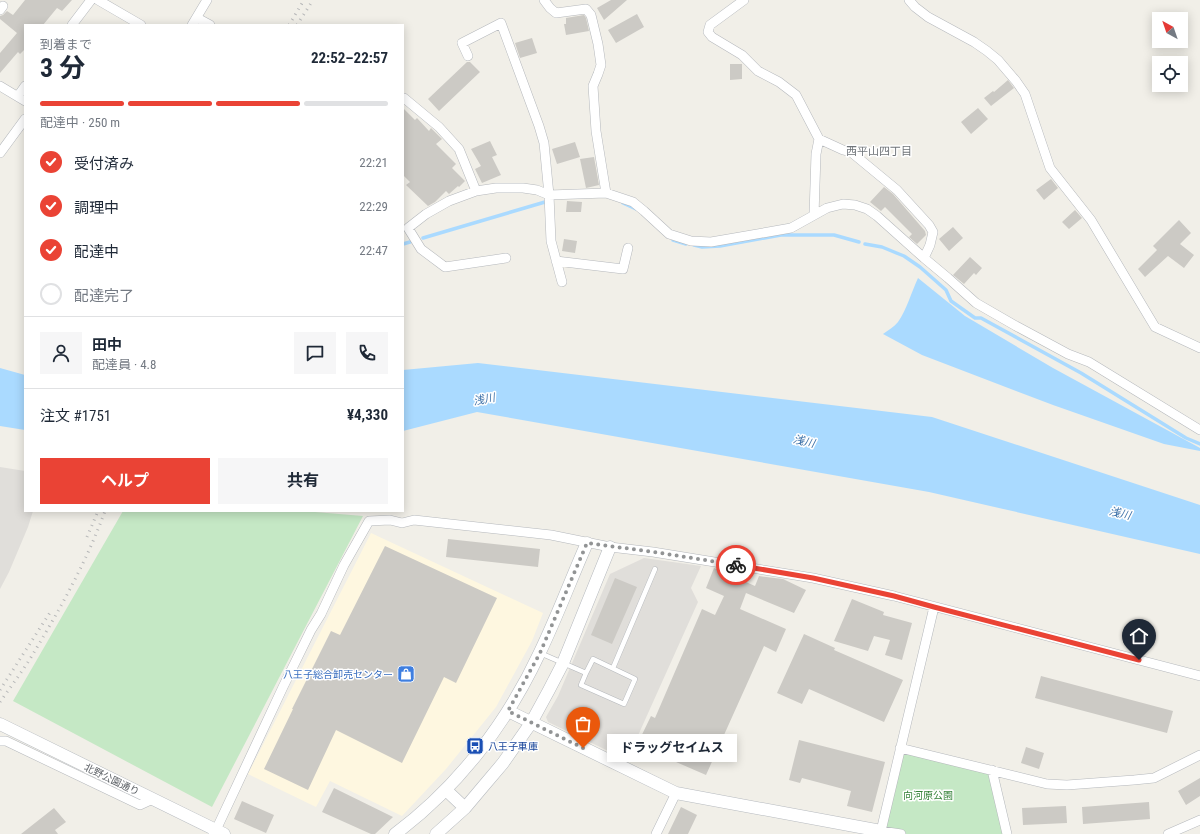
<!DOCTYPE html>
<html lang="ja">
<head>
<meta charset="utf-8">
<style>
  body { margin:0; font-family:"Roboto Condensed","Noto Sans JP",sans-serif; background:#f6f6f7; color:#1f2937; height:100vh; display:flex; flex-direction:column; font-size:15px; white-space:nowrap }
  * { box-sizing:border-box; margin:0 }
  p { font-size:13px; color:#747a83 }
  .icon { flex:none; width:22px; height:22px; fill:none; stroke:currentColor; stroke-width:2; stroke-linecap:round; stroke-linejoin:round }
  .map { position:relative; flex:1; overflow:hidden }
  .side { position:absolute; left:24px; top:24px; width:380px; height:488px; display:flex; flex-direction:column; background:#fff; border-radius:0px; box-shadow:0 2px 10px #0003 }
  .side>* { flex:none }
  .needle { width:26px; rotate:320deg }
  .tools { position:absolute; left:1152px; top:12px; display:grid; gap:8px }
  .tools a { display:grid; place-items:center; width:36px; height:36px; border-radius:0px; background:#fff; box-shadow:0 2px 10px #0003; font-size:20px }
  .pin { position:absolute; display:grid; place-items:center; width:34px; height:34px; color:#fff; margin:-41px -17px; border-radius:50% 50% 50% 0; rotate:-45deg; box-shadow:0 0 4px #0007 }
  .pin .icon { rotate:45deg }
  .courier { position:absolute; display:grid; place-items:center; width:40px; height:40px; margin:-20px; border:3px solid #ea4335; border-radius:50%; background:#fff; color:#222; box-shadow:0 1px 5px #0007 }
  .bubble { position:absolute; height:28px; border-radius:0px; background:#fff; box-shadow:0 2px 10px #0003; font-size:13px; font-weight:700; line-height:28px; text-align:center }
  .head em { font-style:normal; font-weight:700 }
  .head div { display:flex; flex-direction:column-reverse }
  .head { display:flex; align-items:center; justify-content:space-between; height:68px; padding:0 16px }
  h1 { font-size:26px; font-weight:700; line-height:30px }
  .bar { display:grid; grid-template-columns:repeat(4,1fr); gap:6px 4px; align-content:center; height:48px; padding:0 16px }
  .bar i { height:5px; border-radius:3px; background:#e0e1e3 }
  .bar .selected { background:#ea4335 }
  .bar p { grid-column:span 4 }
  .line { display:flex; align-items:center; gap:10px; padding:0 16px; border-top:1px solid #e0e1e3 }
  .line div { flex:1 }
  .round { display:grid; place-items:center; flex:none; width:42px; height:42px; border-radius:0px; background:#f6f6f7 }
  ol { padding:0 16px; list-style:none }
  li { display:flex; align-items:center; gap:12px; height:44px }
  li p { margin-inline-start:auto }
  li .icon { padding:4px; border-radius:50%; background:#ea4335; color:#fff; stroke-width:4 }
  li:last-child { color:#747a83 }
  li i { width:22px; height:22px; border:2px solid #e0e1e3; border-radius:50% }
  .action { display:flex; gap:8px; margin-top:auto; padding:8px 16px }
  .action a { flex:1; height:46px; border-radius:0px; background:#ea4335; color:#fff; font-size:16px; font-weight:700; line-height:46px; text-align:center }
  .action a+a { background:#f6f6f7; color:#1f2937 }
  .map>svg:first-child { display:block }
</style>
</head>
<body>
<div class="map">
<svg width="1200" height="834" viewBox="0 0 1200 834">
  <rect width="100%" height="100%" fill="#f1efe8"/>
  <!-- commercial -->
  <path fill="#fef7e0" d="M371,533L543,613L532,641L496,707L446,769L402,816L330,781L316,807L248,774Z"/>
  <!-- industrial -->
  <path fill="#e0deda" d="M0,467L25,471V511H33L28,527L9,572L0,589Z
    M644,558L701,566L691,588L698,602L627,760L548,722L546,717L558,696L610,574Z"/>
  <!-- green -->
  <path fill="#c5e8c5" d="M123,511H303L363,516L212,807L13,701Z
    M900,748L992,770L1007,834H901L881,831Z"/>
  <!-- water -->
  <path fill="#aadaff" d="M918,278L965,316L1053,368L1200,448V451L1164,444L1053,405L922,355L883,334C888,330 894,327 898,322C907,309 911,293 918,278Z
    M478,363L932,417L1200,505V554L929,492L477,412L403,431V370Z
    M0,368L25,375V430L0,426Z"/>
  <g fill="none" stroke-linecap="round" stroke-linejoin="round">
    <!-- stream -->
    <path stroke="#aadaff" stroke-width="3.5" d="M623,203L636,209
      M423,238L545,202
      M673,240L686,244
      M403,244L410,242
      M865,244L882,247L904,256L920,267L946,290L951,301L975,318H981L1081,373L1186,438L1200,444
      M694,245L702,247L720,246L781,235H834L859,242"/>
  </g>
  <!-- building -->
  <path fill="#cccac5" d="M25,0H72L62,11L57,8L43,25H25V49L20,54L18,52L0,73V53L17,33L0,19V16L3,15L7,11L13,15Z
    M611,0H627L604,20L597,8Z
    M637,14L644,27L616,43L608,30Z
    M584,15L586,18L589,31L566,35L564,24H566V18Z
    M532,38L537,53L520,58L515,43Z
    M467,62H470L480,72L439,111L428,99Z
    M730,64H742V79L730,80Z
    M1008,80L1014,88L991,106L984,98L993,91L994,92Z
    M403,108L415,120L417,118L429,131L431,128L442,139L436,144L456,164L452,168L465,181L459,187L458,186L449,194L446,191L435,202L428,206L406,185L410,182L403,175Z
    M978,108L988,119L971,134L961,122Z
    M490,141L497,155L492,157L501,175L482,183L475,169L481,166L471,149Z
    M575,142L580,157L557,164L552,149Z
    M594,157L599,185L586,188L580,159Z
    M1051,179L1058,188L1044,200L1036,190Z
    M884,187L893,194L925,231L926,235L917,244L909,237L912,234L885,207L881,211L870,202Z
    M567,201L582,202L581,212H566Z
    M1075,210L1082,218L1069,229L1062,222Z
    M1179,220L1191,233L1180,244L1194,255L1184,268L1168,256L1145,277L1138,269L1157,250L1153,246Z
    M953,227L963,238L949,251L939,239Z
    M564,239L577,241L575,253L562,251Z
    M970,257L982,268L976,275L974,273L964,284L953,275Z
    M448,539L540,549L538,567L446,557Z
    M385,546L497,598L456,683L444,677L402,763L336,730L308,790L264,769L293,709H292L331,631L340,635Z
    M714,568L755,586L759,576L783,579L806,590L794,613L746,593L740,609L786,629L776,652L764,646L706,775L653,752L651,757L635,749L651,716L655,718L702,609L715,615L724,596L706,588Z
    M615,578L637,587L612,644L591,635Z
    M852,599L884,612L883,615L912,623L902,660L885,655L890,640L874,636L868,651L834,641Z
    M804,634L835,648L834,650L903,680L884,722L809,689L802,704L777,693Z
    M1041,676L1173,711L1167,733L1035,698Z
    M799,740L885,762L872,812L847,806L851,791L802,778L800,783L789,780Z
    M1026,747L1044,753L1039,769L1021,763Z
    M1200,778V796L1186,805L1178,791Z
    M334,788L393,817L375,834H371L322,812Z
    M242,801L274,815L266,833L234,819Z
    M1149,802L1150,819L1083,824L1082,807Z
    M1066,806L1067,823L1023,825L1022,808Z
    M681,807L697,815L688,834H668Z
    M54,808L66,822L55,830L58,834H21Z"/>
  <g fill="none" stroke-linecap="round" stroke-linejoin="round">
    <defs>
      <path id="lane" d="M540,653L586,673L593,659L635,679L624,704L581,685L586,673
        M613,668L655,569"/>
      <path id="street" d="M98,0L141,25
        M544,0L550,8L556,13L586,9L591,15L598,44L601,65L598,74L593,86L596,131L606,193
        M744,0L710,25L708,32L712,37L742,55L758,71L779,82L796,95L819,139L843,150L851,152L897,190L929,225L933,232L930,245L924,258
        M909,0L915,7L928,17L974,42L987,51L998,60L1016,81L1025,94L1050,168L1091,220L1155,327L1200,348
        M0,10L3,6
        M197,18L210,25
        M72,25L91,0
        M192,25L207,0
        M468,56L462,43L501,23L539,126L544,143L549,195L551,241L562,282
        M0,86L25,101
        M18,96L25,86
        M404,98L439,127L459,149L476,191
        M0,153L25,119
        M814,215L816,154L819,139
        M506,258L445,267L421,249L408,228L426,214L449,201L476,191L496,188H523L537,190L549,195L606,193L633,202L644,211L669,234L691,241L711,242L791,228L827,208L843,204L855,205L867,209L877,216L924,258L948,278L976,303L1016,326L1068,354L1089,362L1200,430
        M556,261L623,269L628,248
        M0,741H6L140,805L153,799
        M900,748L1047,784L1067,785L1134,780L1154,778L1200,755
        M992,770L1007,834
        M213,833L216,830L283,687L311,630L321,614L344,565L369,521L390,520L402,523L414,520L551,535L610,547L653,552L813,578L894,596L1200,676
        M656,834L676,793
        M901,834L881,831L934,607
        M1168,834L1200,820"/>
      <path id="secondary" d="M508,711L676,793L881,831L880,834
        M0,724L224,834
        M446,790L465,808
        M395,834C458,787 507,723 540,652C557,617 571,579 587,543
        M436,834L465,808L481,789L503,763L531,723L549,690L563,663L610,547"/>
    </defs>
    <!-- lane casing -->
    <use href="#lane" stroke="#b5b8bc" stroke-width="5.5"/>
    <!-- street casing -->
    <use href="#street" stroke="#b5b8bc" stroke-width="10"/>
    <!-- secondary casing -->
    <use href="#secondary" stroke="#b6babf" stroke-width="13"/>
    <!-- lane -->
    <use href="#lane" stroke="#fff" stroke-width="4.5"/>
    <!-- street -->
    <use href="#street" stroke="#fff" stroke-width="9"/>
    <!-- secondary -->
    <use href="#secondary" stroke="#fff" stroke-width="12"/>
    <!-- rail -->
    <path stroke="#b6b7b8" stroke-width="3" stroke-dasharray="1 5" stroke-linecap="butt" d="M289,25L304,0
      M297,25L313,0
      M87,537L98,511
      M0,690L51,611
      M0,702C11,686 23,671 33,654C60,609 87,561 105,511"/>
  </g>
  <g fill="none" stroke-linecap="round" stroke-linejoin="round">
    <!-- done -->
    <path stroke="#929495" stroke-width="4" stroke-dasharray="0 7.2" d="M583,748L508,711L540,653L587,543L654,552L736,565"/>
    <!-- route -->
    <path stroke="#ea4335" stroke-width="5" d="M736,565L813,578L894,596L934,607L1139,660"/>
  </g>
  <!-- icons -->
  <defs>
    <symbol id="shop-square" viewBox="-11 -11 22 22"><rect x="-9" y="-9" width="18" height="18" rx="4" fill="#3f7fe0" stroke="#fff"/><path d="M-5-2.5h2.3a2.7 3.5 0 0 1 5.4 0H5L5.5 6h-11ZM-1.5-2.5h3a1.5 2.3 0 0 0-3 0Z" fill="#fff"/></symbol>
    <symbol id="bus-square" viewBox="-11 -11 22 22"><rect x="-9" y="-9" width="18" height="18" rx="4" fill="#1a4fb4" stroke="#fff"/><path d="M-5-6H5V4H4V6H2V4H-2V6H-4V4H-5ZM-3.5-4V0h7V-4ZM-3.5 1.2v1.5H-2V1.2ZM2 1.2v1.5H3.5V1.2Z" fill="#fff"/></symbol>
  </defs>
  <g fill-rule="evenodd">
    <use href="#shop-square" x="396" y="664" width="20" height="20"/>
    <use href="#bus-square" x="465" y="736" width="20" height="20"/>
  </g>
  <g text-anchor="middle" stroke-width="3" stroke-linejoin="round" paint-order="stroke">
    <!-- shop labels -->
    <g font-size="10" fill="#366cbe" stroke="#fff" text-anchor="end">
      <text x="393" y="678">八王子総合卸売センター</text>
    </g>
    <!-- transit labels -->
    <g font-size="10" fill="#164399" stroke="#fff" text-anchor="start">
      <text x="488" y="750">八王子車庫</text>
    </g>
    <!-- street labels -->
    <g font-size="10" fill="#5f6368" stroke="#fff">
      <text transform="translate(112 779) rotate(26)" y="4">北野公園通り</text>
    </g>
    <!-- park labels -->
    <g font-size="10" fill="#348238" stroke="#fff">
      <text x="928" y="799">向河原公園</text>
    </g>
    <!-- neighbourhood labels -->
    <g font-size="11" fill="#70757a" stroke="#fff">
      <text x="879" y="155">西平山四丁目</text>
    </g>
    <!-- water labels -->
    <g font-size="11" font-style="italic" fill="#4174aa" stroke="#fff">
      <text transform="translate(484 399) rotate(-11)" y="4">浅川</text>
      <text transform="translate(804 441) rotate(13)" y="4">浅川</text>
      <text transform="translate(1120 513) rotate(13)" y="4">浅川</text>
    </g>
  </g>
</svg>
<div class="tools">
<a><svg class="needle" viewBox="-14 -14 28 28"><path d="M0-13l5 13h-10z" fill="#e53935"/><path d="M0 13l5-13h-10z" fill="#747a83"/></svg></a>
<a><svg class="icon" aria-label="locate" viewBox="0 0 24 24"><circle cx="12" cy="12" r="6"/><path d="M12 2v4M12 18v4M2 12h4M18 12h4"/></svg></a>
</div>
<div class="pin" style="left:583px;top:748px;background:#ea580c"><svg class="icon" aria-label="bag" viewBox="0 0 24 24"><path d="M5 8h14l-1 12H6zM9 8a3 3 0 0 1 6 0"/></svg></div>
<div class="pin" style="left:1139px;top:660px;background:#1f2937"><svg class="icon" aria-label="home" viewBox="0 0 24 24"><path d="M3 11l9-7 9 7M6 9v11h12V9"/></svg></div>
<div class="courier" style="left:736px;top:565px"><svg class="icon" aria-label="bike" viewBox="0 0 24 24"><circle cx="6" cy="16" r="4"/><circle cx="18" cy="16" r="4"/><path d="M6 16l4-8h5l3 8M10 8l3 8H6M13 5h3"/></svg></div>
<div class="bubble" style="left:607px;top:734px;width:130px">ドラッグセイムス</div>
<section class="side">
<div class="head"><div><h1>3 分</h1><p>到着まで</p></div><em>22:52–22:57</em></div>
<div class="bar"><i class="selected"></i><i class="selected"></i><i class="selected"></i><i></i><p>配達中 · 250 m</p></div>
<ol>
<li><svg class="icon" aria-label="check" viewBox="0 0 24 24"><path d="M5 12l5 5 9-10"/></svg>受付済み<p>22:21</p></li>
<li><svg class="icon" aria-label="check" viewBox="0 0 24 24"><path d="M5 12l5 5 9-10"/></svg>調理中<p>22:29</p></li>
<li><svg class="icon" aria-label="check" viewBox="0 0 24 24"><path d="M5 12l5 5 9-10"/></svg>配達中<p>22:47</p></li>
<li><i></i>配達完了</li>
</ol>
<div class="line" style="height:72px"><a class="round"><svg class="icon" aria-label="person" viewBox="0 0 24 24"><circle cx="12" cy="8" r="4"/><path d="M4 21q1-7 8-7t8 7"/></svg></a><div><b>田中</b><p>配達員 · 4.8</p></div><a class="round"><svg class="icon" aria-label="chat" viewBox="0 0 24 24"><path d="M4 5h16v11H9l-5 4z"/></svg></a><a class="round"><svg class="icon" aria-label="phone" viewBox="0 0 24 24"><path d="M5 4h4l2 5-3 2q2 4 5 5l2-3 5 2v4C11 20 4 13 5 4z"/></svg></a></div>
<div class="line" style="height:52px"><div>注文 #1751</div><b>¥4,330</b></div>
<div class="action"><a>ヘルプ</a><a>共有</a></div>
</section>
</div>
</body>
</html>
